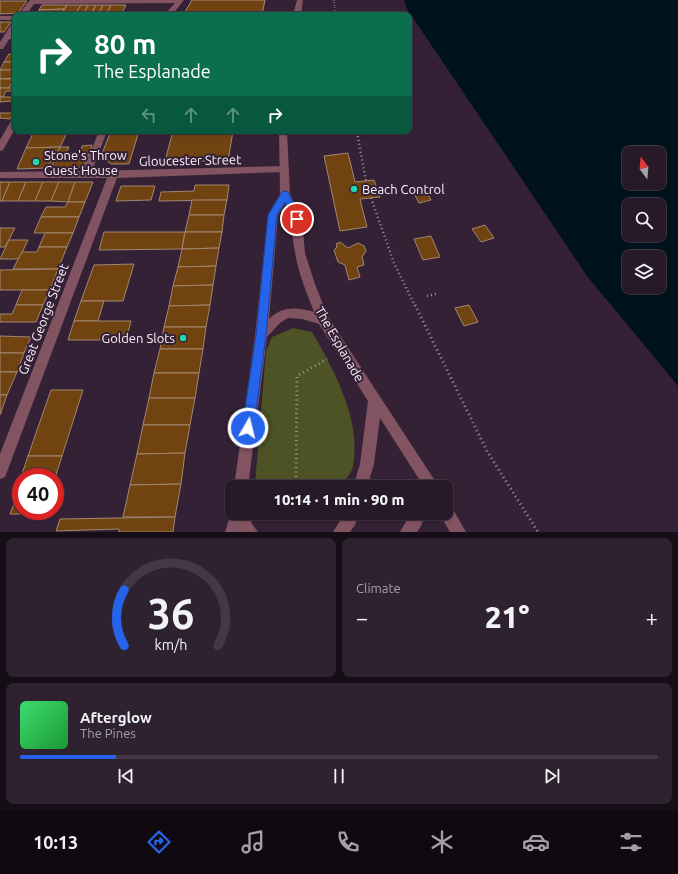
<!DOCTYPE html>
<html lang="en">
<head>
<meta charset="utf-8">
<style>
	:root { --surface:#271928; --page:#2f2230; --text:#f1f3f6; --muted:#a4a0a8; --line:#433845; --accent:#2563eb }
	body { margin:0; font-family:Ubuntu,sans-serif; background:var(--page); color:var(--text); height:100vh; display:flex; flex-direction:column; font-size:15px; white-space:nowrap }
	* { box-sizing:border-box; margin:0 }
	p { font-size:13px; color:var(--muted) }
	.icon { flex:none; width:22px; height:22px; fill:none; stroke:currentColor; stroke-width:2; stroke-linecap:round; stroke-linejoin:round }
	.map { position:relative; height:532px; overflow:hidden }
	.details { display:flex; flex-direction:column; gap:6px; padding:6px; background:#150e16; flex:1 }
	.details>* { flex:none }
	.guide { position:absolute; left:12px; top:12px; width:400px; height:122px; border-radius:8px; box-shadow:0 1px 3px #0004,0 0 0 1px var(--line); background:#0b6e4f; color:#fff; overflow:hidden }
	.needle { width:26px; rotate:344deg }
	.controls { position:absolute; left:622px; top:146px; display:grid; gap:8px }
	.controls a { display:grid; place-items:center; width:44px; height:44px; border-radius:8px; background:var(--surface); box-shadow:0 1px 3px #0004,0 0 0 1px var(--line); font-size:20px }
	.speed { position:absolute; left:12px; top:468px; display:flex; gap:8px; font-size:20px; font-weight:700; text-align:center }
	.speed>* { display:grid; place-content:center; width:52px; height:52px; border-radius:50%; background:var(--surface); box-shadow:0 1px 3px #0004,0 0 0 1px var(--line); line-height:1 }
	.speed .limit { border:6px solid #d22; background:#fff; color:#111 }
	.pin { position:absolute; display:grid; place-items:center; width:34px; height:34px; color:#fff; margin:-17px; border:2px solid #fff; border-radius:50%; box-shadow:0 1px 4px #0007 }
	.me { position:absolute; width:44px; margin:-22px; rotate:8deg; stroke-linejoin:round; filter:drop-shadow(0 0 3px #0008) }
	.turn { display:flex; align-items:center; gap:14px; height:84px; padding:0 16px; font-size:18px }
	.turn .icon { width:52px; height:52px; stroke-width:2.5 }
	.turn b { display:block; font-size:28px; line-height:34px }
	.lanes { display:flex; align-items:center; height:38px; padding:0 16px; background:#0003; justify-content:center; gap:20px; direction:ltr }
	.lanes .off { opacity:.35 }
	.big { font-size:30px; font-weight:800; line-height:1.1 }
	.details .card { flex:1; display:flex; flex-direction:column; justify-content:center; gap:6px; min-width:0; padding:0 14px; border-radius:8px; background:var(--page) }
	.details .dial { align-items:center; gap:0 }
	.dial svg { height:104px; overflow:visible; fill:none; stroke:var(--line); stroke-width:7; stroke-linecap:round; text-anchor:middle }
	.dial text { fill:var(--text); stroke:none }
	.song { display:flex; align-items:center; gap:12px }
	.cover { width:48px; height:48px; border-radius:6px; background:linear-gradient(135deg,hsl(140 70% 55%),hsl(130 70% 35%)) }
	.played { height:4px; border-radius:2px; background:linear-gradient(90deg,var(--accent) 15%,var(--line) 15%) }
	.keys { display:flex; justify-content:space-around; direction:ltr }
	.heat { display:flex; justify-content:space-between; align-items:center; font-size:22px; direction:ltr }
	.details .tiles { flex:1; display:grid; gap:6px; grid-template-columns:1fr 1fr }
	.card:last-child { grid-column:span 2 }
	.trip { position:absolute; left:225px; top:480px; width:228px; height:40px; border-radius:8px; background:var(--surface); box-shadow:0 1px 3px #0004,0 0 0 1px var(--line); font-weight:800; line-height:40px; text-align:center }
	.tab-bar { display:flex; height:64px; justify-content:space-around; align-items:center; background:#100a10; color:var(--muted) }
	.tab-bar .icon { width:28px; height:28px }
	.tab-bar .active { color:var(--accent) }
	.tab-bar b { font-size:18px; color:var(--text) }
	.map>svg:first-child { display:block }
	.green { fill:#4d5324 }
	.water { fill:#00131c; fill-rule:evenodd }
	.building { fill:#704311; stroke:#a18770 }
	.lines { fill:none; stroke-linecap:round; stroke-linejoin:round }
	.path-far2 { stroke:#a192a3; stroke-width:2; stroke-dasharray:0.5 2; stroke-linecap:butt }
	.path-far1 { stroke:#a192a3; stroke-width:2.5; stroke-dasharray:1 3; stroke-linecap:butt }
	.path { stroke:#a192a3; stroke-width:3; stroke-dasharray:1 3.5; stroke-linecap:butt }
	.service { fill:#825361; fill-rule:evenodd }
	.minor { fill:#825361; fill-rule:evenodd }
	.tertiary { fill:#825361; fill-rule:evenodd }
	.route { fill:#2563eb; stroke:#184099 }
	.poi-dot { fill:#25d5ae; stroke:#342136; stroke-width:1.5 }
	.labels { text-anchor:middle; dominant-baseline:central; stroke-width:4; stroke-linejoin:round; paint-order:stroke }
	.poi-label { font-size:13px; fill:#fceffd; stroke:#342136; text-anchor:start }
	.street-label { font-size:13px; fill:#fceffd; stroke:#342136 }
</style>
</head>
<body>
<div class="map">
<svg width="678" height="532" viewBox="0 0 678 532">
	<rect width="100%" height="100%" fill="#342136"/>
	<!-- green -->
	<path class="green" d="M 293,328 L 312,332 C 334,370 362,421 353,466 C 352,473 344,481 340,487 L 257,487 L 255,484 L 266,351 L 272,337 Z"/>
	<!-- water -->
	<path class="water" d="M 404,0 L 678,0 L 678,386 L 587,276 L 407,9 ZM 629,153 L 659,153 L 659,183 L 629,183 ZM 629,205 L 659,205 L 659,235 L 629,235 ZM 629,257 L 659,257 L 659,287 L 629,287 Z"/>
	<!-- building -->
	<g class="building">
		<polygon points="192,0 265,0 262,15 183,15"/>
		<polygon points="0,1 27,1 18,13 0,14"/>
		<polygon points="42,5 67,5 64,9 39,10"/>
		<polygon points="67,5 81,5 75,15 61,15"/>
		<polygon points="81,5 88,5 83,15 79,15 80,13 76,13"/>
		<polygon points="88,5 96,5 90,15 84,13"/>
		<polygon points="96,5 103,5 98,15 92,13"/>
		<polygon points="103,5 111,5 106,15 98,15"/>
		<polygon points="111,5 126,5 121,15 106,15"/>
		<polygon points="64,9 61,15 36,15 39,10"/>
		<polygon points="0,22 11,22 4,32 0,32"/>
		<polygon points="9,54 15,54 15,62 4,62"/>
		<polygon points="4,62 15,62 15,70 0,70"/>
		<polygon points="0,70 15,70 15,78 0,79"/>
		<polygon points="0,79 15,79 15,82 12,82 9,88 0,88"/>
		<polygon points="0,88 15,88 15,91 6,91 3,97 0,97"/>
		<polygon points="0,97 14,97 12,101 0,102"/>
		<polygon points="0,113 13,113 10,119 0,118"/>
		<polygon points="34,131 68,131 60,147 26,148"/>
		<polygon points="111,131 139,131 129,164 111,164 101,156"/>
		<polygon points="173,131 233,131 228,161 165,161"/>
		<polygon points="92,145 84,167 51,168 60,147 69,147 66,153 80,153 82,146"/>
		<polygon points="60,147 57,154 54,155 48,168 17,169 26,148"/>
		<polygon points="348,153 355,182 374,180 380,197 360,199 367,227 340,231 324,156"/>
		<polygon points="0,182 10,182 2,201 0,201"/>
		<polygon points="10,182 26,182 18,201 2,201"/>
		<polygon points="26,182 43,182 35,201 18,201"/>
		<polygon points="43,182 59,182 51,201 35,201"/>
		<polygon points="59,182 75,182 68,202 51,201"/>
		<polygon points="75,182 93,182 85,202 68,202"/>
		<polygon points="195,185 229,185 227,200 159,201 161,192 194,191"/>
		<polygon points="121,186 155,186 151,200 116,201"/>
		<polygon points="424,187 431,200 419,203 412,189"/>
		<polygon points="192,200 227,200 224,215 189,215"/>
		<polygon points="68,202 85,202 79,217 41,217 46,207 65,207"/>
		<polygon points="189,215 224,215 222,232 185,232"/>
		<polygon points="41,217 79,217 73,233 34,233"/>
		<polygon points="485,225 494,238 481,242 472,229"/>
		<polygon points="0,228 15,228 5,247 0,247"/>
		<polygon points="104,232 185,232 182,249 99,250"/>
		<polygon points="185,232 222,232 219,248 182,249"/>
		<polygon points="45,233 73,233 67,247 39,247"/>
		<polygon points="431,236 440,257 423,260 414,239"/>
		<polygon points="9,240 28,240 19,259 0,259"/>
		<polygon points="340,242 348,248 358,243 364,246 366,251 362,257 364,265 357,267 360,277 349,280 345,265 338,262 334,250 337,247 336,244"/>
		<polygon points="39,247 67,247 58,269 13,269 22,252 37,252"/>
		<polygon points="219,248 216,266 178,267 182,249"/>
		<polygon points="134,264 123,301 81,301 94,265"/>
		<polygon points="216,266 213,285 173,286 178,267"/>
		<polygon points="58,269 50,290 0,290 0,270"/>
		<polygon points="213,285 210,305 169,306 173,286"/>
		<polygon points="22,290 50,290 43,305 16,305"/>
		<polygon points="81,301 104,301 98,321 74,321"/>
		<polygon points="16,305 43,305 36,322 0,322 0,314 12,314"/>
		<polygon points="210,305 206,327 164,327 169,306"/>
		<polygon points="469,305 478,322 464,326 455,308"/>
		<polygon points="74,321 131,321 126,340 68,340"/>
		<polygon points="164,327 206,327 203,349 160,349"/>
		<polygon points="0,336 31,337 24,353 0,353"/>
		<polygon points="160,349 203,349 199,373 154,373"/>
		<polygon points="0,353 24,353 17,372 0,372"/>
		<polygon points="0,372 17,372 7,395 0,395"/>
		<polygon points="154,373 199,373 195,398 149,398"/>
		<polygon points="51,390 83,390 62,456 28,456"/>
		<polygon points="0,395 7,395 0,415"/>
		<polygon points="149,398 195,398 190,425 143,425"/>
		<polygon points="143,425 190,425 185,453 137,454"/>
		<polygon points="185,453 181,484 130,485 137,454"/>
		<polygon points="28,456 62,456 55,478 21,477 21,486 18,486"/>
		<polygon points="181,484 175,517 123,517 130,485"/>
		<polygon points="18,493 21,493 21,511 41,511 40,514 10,514"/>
		<polygon points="175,517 173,532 119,532 119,529 56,531 60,519"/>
	</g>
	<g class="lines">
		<!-- path-far2 -->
		<g class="path-far2">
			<polyline points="334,0 335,15"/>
			<polyline points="357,131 357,133"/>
		</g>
		<!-- path-far1 -->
		<g class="path-far1">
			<polyline points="357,132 366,181"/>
			<polyline points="371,198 394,263 415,306"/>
			<polyline points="427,296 436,294"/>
		</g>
		<!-- path -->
		<g class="path">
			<polyline points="415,305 487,451 538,532"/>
			<polyline points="296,477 297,376 327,359"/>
		</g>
		<!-- service -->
		<g class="service">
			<rect x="4" y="35" width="11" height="4"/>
			<polygon points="15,118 15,129 3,150 0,151 0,140 12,119"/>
		</g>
		<!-- minor -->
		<g class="minor">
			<polygon points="30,0 184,0 172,15 164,15 175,3 34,4 26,15 18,15"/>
			<rect x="0" y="16" width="15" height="4"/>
			<polygon points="12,23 15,23 15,30 3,49 0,49 0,42"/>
			<polygon points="99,131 107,131 92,171 284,166 289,169 284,172 117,178 7,472 5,477 0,479 0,454 107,178 0,178 0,172 83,171"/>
			<polygon points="232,510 232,513 245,513 241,532 225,532"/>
			<polygon points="411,513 425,513 421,526 417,532 400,532"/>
		</g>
		<!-- tertiary -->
		<g class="tertiary">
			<polygon points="297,0 303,0 301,15 293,15"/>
			<path d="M 279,131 L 287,131 L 290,194 L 302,219 L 305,253 L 315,284 L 328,317 L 439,487 L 424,487 L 380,418 L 374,464 L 367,487 L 353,487 L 360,464 L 368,401 L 319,324 L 302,319 L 288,318 L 280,323 L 267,337 L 248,487 L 234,487 L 255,335 L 268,215 L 280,194 ZM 285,204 C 294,224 291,232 295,252 C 298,273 307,293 314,312 C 297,307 282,306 269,319 L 278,215 Z"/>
			<polygon points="446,504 451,506 466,532 450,532 439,513 446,513"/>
			<polygon points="234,513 248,513 252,524 258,532 240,532"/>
			<polygon points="345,513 359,513 355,525 350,532 333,532"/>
		</g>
	</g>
	<!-- route -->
	<polygon class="route" points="285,191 288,192 301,219 300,221 294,221 285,202 277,215 266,335 254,428 252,432 248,433 244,432 242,428 256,335 268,215 282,192"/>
	<!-- markers -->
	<g class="poi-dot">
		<circle cx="36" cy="162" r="4"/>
		<circle cx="354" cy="189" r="4"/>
		<circle cx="183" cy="338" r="4"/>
	</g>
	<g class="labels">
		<!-- poi labels -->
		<g class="poi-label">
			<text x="44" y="155">Stone's Throw<tspan x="44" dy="15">Guest House</tspan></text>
			<text x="362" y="189">Beach Control</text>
			<text x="175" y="338" text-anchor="end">Golden Slots</text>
		</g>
		<!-- street labels -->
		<g class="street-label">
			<text transform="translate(190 160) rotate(-1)">Gloucester Street</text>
			<text transform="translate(43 319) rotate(-69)">Great George Street</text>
			<text transform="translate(340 344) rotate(60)">The Esplanade</text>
		</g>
	</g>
</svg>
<div class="controls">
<a><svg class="needle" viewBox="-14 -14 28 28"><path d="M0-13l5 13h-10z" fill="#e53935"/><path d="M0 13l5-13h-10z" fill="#a4a0a8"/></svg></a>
<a><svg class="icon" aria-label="search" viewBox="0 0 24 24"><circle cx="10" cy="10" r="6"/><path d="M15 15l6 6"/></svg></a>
<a><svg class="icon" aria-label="layers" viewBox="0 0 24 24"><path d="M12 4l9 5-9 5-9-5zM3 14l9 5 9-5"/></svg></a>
</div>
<div class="speed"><div class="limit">40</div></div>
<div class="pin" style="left:297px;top:219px;background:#d93025"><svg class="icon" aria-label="arrive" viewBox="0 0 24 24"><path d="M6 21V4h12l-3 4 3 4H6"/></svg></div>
<svg class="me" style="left:248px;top:428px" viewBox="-20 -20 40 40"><circle r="17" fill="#2563eb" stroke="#fff" stroke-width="3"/><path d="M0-11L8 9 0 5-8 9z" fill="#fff"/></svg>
<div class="trip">10:14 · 1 min · 90 m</div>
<div class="guide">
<div class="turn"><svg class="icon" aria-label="right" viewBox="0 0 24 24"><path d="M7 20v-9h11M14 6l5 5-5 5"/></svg><div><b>80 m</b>The Esplanade</div></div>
<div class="lanes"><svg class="icon off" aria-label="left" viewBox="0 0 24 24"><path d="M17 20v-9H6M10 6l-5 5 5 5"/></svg><svg class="icon off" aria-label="ahead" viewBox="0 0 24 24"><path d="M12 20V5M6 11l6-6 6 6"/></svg><svg class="icon off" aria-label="ahead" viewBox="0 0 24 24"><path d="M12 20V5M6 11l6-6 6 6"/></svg><svg class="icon" aria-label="right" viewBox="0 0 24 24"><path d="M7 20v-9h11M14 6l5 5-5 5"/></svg></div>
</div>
</div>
<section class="details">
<div class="tiles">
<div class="card dial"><svg viewBox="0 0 100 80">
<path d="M14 69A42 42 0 1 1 86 69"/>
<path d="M14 69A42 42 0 0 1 14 26" stroke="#2563eb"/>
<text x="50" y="56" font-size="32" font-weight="700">36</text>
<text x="50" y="72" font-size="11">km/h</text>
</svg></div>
<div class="card"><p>Climate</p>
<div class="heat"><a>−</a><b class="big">21°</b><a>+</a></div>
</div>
<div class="card">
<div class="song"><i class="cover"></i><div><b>Afterglow</b><p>The Pines</p></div></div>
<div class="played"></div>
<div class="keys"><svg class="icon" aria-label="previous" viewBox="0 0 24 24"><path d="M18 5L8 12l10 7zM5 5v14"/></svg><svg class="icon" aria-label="pause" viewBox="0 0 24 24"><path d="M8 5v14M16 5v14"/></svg><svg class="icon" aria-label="next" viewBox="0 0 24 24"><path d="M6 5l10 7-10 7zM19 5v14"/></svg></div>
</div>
</div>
</section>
<nav class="tab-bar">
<b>10:13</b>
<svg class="icon active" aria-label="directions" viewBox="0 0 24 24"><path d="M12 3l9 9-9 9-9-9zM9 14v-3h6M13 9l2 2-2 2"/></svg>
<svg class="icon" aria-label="music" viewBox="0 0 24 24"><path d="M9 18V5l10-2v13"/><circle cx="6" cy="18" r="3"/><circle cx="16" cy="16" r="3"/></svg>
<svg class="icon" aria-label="phone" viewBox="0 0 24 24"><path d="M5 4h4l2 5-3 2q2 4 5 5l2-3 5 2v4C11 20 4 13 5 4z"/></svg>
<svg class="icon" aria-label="climate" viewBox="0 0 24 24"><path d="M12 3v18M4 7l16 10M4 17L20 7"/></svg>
<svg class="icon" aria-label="car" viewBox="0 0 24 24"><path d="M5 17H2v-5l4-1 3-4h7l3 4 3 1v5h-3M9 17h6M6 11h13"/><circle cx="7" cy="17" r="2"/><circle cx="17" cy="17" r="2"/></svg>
<svg class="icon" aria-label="filters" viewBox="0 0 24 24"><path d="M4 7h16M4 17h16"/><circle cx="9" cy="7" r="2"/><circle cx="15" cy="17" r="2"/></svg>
</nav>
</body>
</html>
